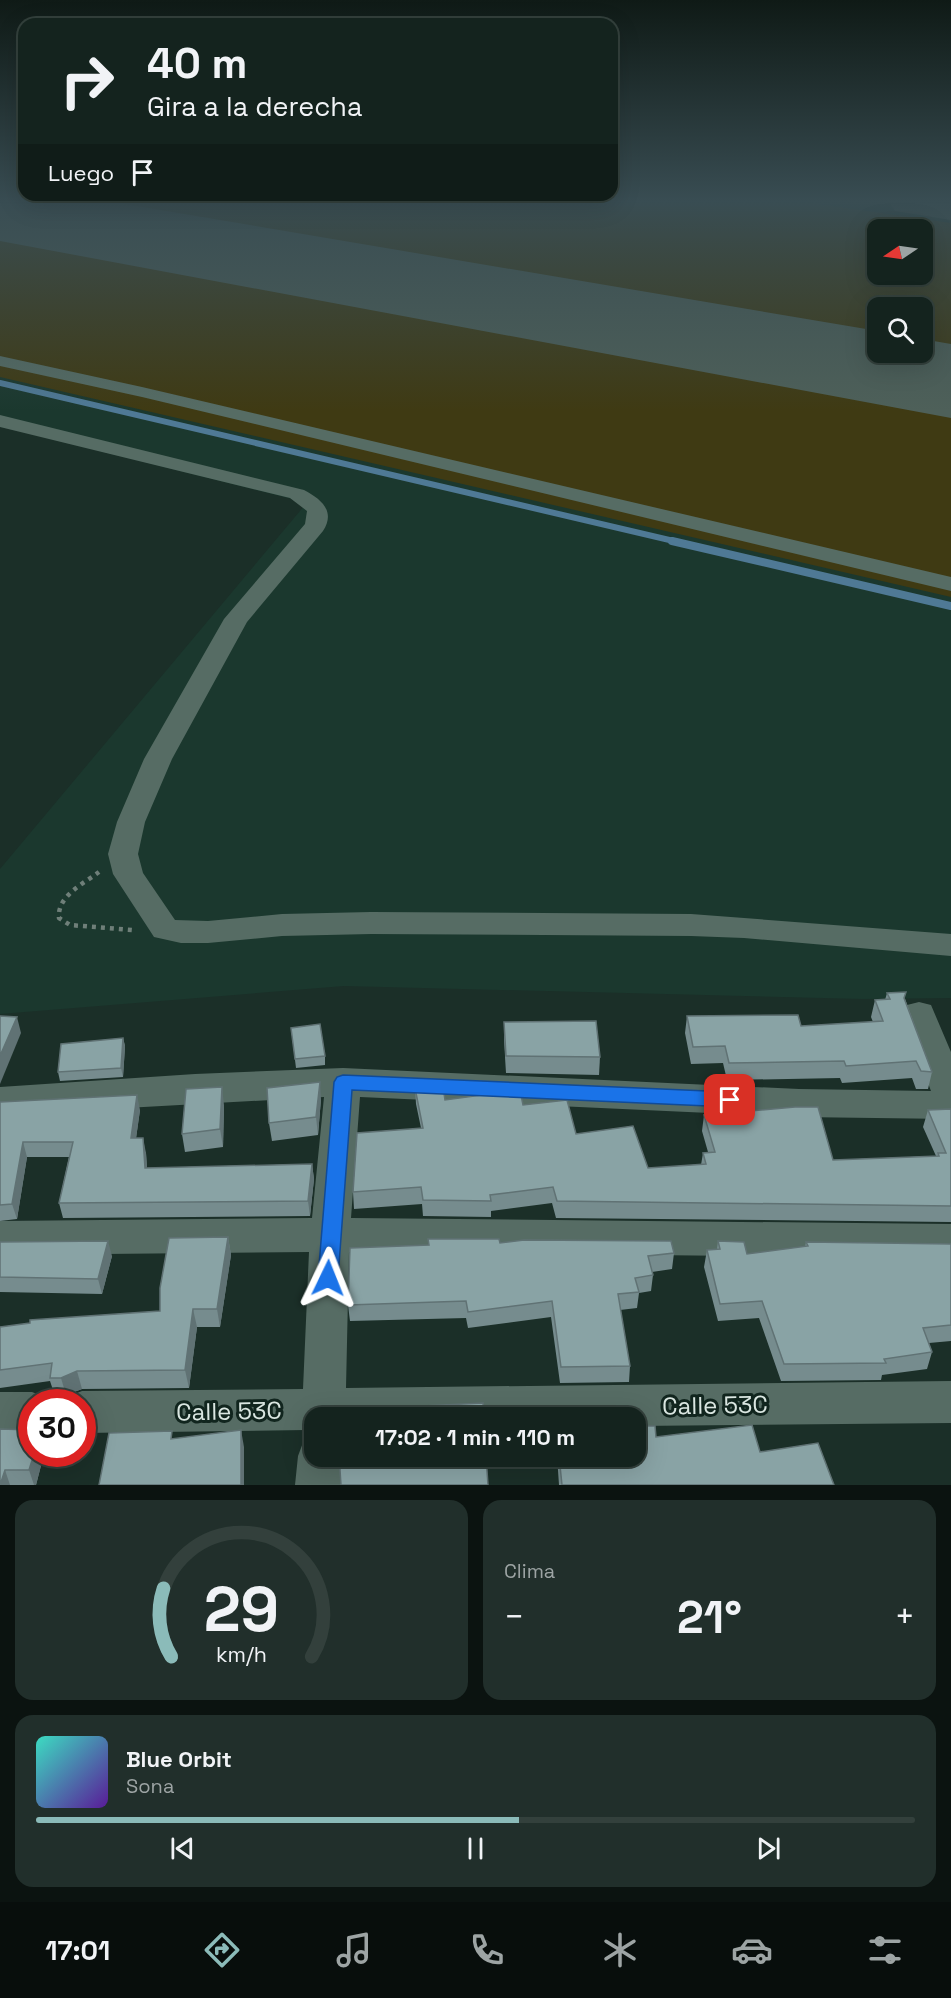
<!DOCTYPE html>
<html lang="es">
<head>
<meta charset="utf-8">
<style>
	:root { --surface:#14231e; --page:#212f2b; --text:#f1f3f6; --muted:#9da4a4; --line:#33403c; --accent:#8bbbb9 }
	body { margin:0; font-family:"Space Grotesk",sans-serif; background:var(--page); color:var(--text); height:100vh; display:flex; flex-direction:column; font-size:22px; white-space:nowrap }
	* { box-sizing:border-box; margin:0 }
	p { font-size:20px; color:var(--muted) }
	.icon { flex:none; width:33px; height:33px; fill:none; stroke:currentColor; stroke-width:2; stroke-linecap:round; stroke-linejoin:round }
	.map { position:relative; height:1485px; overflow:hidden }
	.sheet { display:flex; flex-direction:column; gap:15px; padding:15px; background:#0b1310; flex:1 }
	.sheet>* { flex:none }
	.hud { position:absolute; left:18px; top:18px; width:600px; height:183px; border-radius:18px; box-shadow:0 6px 24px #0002,0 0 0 2px var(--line); background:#14231e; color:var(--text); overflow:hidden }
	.needle { width:39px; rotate:257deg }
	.tools { position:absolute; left:867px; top:219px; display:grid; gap:12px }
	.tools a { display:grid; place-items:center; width:66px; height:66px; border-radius:12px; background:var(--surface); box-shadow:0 6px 24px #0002,0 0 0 2px var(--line); font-size:30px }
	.speed { position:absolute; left:18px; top:1389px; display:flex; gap:12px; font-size:30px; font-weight:700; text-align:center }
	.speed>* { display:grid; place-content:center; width:78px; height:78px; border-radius:50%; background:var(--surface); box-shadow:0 6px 24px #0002,0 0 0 2px var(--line); line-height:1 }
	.speed .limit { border:9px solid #d22; background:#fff; color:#111 }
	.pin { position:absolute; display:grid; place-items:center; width:51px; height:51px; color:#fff; margin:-26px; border-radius:12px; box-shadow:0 3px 9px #0006 }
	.me { position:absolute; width:66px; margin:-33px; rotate:2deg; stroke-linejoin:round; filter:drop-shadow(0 0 4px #0008) }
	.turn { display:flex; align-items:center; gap:21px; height:126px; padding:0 30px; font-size:27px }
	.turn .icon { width:78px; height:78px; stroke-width:2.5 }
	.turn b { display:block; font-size:42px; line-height:51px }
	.then { display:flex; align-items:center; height:57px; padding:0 30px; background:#0003; gap:12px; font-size:22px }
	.big { font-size:45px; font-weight:700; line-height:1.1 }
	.sheet .widget { flex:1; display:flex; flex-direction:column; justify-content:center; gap:9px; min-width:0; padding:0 21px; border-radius:18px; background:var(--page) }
	.sheet .dial { align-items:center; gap:0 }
	.dial svg { height:156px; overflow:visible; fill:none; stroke:var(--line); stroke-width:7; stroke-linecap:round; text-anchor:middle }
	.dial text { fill:var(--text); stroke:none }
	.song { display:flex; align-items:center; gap:18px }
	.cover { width:72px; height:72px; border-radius:9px; background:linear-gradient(135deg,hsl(170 70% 55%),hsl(270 70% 35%)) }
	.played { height:6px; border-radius:3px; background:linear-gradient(90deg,var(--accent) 55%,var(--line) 55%) }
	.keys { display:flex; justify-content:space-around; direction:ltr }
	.heat { display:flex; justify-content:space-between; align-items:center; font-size:33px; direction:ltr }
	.sheet .tiles { flex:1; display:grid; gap:15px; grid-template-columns:1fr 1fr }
	.widget:last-child { grid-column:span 2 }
	.trip { position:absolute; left:304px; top:1407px; width:342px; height:60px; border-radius:18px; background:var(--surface); box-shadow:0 6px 24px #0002,0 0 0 2px var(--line); font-weight:700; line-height:60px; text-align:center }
	.tab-bar { display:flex; height:96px; justify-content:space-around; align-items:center; background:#080e0c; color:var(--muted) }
	.tab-bar .icon { width:42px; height:42px }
	.tab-bar .selected { color:var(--accent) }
	.tab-bar b { font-size:27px; color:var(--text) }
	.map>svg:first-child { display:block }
	.built { fill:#1b382e; fill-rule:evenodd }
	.green { fill:#3f3a13; fill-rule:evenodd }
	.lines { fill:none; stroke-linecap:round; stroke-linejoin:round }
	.stream-far1 { stroke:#4f7995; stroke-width:6 }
	.stream { stroke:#4f7995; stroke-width:8 }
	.taxiway { fill:#4e6059; fill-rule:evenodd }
	.runway { fill:#4e6059; fill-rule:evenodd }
	.path { stroke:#6f7f79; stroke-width:4.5; stroke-dasharray:4 5; stroke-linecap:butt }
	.minor { fill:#566c64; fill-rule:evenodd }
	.wall { fill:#768c8e }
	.shaded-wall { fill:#607274 }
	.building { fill:#89a3a5; stroke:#607274; stroke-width:1.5 }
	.route { fill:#1a73e8; stroke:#114b97; stroke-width:1.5 }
	.labels { text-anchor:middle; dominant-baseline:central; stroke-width:6; stroke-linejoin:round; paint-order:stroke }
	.near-street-label { font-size:24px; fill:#dae6e1; stroke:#11251e }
</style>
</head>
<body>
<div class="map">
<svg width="951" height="1485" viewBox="0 0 951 1485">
	<rect width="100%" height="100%" fill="#1b2f28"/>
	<!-- built -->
	<path class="built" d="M 0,203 L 951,203 L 951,998 L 863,999 L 344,986 L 0,1014 L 0,869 L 305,505 L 300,501 L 0,426 ZM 878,230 L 922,230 L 922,274 L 878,274 ZM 878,308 L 922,308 L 922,352 L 878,352 Z"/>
	<!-- green -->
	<g class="green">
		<path d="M 97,203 L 811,203 L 951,223 L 951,347 L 923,342 L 922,308 L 878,308 L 877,335 ZM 878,230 L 922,230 L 922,274 L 878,274 Z"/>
		<polygon points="0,236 951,413 951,597 0,377"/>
	</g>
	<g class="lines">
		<!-- stream-far1 -->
		<polyline class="stream-far1" points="0,383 678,542"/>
		<!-- stream -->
		<polyline class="stream" points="672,541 951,606"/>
		<!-- taxiway -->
		<polygon class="taxiway" points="890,203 951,203 951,220 895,211"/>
		<!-- runway -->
		<polygon class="runway" points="0,203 119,203 878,331 878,352 922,352 922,339 951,344 951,418 0,241"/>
		<!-- path -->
		<path class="path" d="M 99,872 C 83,884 57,896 59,918 L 70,925 L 132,930"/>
		<!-- minor -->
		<g class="minor">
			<polygon points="0,356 142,387 951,577 951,591 142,397 0,366"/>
			<path d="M 0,415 L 304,490 C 321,499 336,511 323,531 L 247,622 L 172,759 L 145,822 L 138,854 L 143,873 L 175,920 L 208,921 L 282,914 L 371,912 L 691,914 L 951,934 L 951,956 L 744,938 L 691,936 L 371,934 L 282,936 L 208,943 L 181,943 L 154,937 L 113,874 L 108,854 L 117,822 L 144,759 L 224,619 L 305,524 L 307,511 L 290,498 L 0,427 Z"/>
			<polygon points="919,1002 931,1005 951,1052 951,1119 799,1117 360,1097 351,1218 951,1224 951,1258 349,1252 346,1388 951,1381 951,1423 636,1426 636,1418 315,1418 315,1436 306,1430 82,1433 82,1402 64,1402 67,1397 82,1391 303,1389 309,1252 0,1255 0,1221 312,1218 324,1097 0,1115 0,1087 195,1074 343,1068 799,1089 931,1091 902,1014 907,1005"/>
			<polygon points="0,1392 32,1392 47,1398 49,1402 32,1402 32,1434 0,1434"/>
			<polygon points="315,1436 315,1456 342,1456 341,1485 295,1485 298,1456 304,1440"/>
		</g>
	</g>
	<!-- wall -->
	<g class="wall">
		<polygon points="887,993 905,999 932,1072 928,1089 916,1089 912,1078 842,1083 840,1078 727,1080 723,1063 691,1064 685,1033 687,1016 801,1026 873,1022 871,1017 875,1000 885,1000"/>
		<polygon points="504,1022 600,1057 599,1075 506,1073 504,1040"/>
		<polygon points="291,1028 325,1056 325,1065 296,1068"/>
		<polygon points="123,1038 125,1046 123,1077 60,1081 58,1072"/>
		<polygon points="415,1088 445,1100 523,1105 576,1134 648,1168 701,1165 703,1153 708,1152 702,1131 704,1115 833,1160 936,1156 923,1127 928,1110 951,1109 951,1222 556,1218 552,1203 491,1211 491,1217 423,1216 422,1204 354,1209 353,1192 421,1128 416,1104"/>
		<polygon points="321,1099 318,1135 272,1141 269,1123"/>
		<polygon points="0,1102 140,1110 136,1138 146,1153 147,1168 312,1164 314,1179 310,1216 63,1218 59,1203 69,1157 27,1157 17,1219 0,1221"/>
		<polygon points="224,1105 223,1147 185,1152 182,1134"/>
		<polygon points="228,1237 231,1255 220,1327 197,1327 189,1388 82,1389 66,1395 55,1396 50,1381 0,1388 0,1327 160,1311"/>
		<polygon points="428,1239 500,1243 674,1253 672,1269 652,1272 653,1275 651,1291 639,1293 637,1308 620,1310 630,1366 629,1382 560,1383 551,1317 468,1328 466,1318 350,1321 348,1305 428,1245"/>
		<polygon points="718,1241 747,1254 805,1247 806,1242 951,1244 951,1341 929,1343 932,1352 927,1369 882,1375 881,1380 781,1381 759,1318 718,1321 704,1267 707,1250 717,1249"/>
		<polygon points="0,1242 112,1256 102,1294 0,1292"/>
		<polygon points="0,1429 32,1454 44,1454 36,1485 0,1485"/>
		<polygon points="656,1437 760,1452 834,1485 559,1485 557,1456 636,1456"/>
	</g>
	<!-- shaded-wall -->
	<g class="shaded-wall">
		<polygon points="17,1017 21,1033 0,1084 0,1056"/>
		<polygon points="123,1038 125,1046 123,1077 121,1068"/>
		<polygon points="320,1082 321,1099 318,1135 316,1117"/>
		<polygon points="222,1087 224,1105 223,1147 220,1129"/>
		<polygon points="137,1095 140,1110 134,1153 131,1138"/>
		<polygon points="143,1138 146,1153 148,1183 145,1168"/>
		<polygon points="23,1142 27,1157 17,1219 12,1204"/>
		<polygon points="312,1164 314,1179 310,1216 308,1201"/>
		<polygon points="228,1237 231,1255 220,1327 217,1309"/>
		<polygon points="108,1241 112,1256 102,1294 98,1279"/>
		<polygon points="193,1309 197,1327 189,1388 185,1370"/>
		<polygon points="77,1371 82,1389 66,1395 61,1378"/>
		<polygon points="241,1430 244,1447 244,1485 241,1485"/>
		<polygon points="34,1454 44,1454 36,1485 34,1485 29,1470"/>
		<polygon points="5,1470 10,1485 0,1485"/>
	</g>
	<!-- building -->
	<g class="building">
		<polygon points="906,992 904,998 932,1072 921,1071 916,1061 846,1066 844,1061 729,1063 725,1046 693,1047 687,1016 798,1015 801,1026 883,1021 875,1000 890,999 887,993"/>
		<polygon points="0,1016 17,1017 0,1056"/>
		<polygon points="596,1021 600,1057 506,1056 504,1022"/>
		<polygon points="320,1024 325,1056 295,1059 291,1028"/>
		<polygon points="123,1038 121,1068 58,1072 61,1044"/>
		<polygon points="320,1082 316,1117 269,1123 267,1088"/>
		<polygon points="427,1086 443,1087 445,1100 520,1090 523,1105 567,1100 576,1134 633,1126 648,1168 706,1164 703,1153 715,1152 704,1115 795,1107 818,1107 833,1160 939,1156 938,1153 946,1153 928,1110 951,1109 951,1206 557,1201 553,1187 490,1195 491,1201 423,1200 421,1187 353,1192 357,1133 423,1128 415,1088"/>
		<polygon points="222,1087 220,1129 182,1134 186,1089"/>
		<polygon points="137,1095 131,1138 143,1138 145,1168 312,1164 308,1201 59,1203 73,1142 23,1142 12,1204 0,1205 0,1102"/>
		<polygon points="228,1237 217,1309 193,1309 185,1370 77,1371 61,1378 50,1378 52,1363 0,1370 0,1327 30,1323 30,1320 160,1311 160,1288 169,1238"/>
		<polygon points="428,1239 499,1239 500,1243 524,1240 671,1241 674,1253 648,1256 653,1275 635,1278 639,1292 618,1294 630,1366 561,1367 552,1301 468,1312 466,1301 348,1305 350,1248 429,1245"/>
		<polygon points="108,1241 98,1279 0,1277 0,1242"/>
		<polygon points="718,1241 744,1242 747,1254 808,1246 806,1242 951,1244 951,1325 923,1328 932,1352 884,1359 886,1363 784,1364 762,1301 720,1304 707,1250 720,1249"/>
		<polygon points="483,1403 484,1418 424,1418 424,1406"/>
		<polygon points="752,1425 760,1452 818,1443 834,1485 562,1485 559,1456 636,1456 636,1426 655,1426 656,1437"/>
		<polygon points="0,1429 32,1430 32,1454 34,1454 29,1470 5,1470 0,1485"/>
		<polygon points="241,1430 241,1485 99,1485 109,1433 172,1431 171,1439"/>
		<polygon points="341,1456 486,1456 488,1485 341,1485 340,1470"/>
	</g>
	<!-- sky -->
	<linearGradient id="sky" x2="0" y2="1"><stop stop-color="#0f1a16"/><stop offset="0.49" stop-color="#394d53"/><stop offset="1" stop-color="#394d53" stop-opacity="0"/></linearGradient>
	<rect width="951" height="411" fill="url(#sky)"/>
	<!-- route -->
	<polygon class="route" points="343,1075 730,1092 736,1094 739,1100 736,1105 730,1107 352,1090 338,1278 335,1285 328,1287 321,1285 318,1278 334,1082 337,1077"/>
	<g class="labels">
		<!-- near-street labels -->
		<g class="near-street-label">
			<text transform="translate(715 1405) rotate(-1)">Calle 53C</text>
			<text transform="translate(229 1411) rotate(-1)">Calle 53C</text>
		</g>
	</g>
</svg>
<div class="tools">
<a><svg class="needle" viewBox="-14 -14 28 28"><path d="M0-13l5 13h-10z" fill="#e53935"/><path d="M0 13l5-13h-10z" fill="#9da4a4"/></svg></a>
<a><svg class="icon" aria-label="search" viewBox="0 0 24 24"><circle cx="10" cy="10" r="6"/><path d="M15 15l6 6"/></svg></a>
</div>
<div class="speed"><div class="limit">30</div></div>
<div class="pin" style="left:730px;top:1100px;background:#d93025"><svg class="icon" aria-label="arrive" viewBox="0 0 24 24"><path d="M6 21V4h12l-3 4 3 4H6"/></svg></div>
<svg class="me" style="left:328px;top:1278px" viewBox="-20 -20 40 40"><path d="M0-17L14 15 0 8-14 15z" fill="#1a73e8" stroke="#fff" stroke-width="4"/></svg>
<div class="trip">17:02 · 1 min · 110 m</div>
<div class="hud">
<div class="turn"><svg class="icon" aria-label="right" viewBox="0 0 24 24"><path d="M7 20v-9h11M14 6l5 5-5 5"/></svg><div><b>40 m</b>Gira a la derecha</div></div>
<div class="then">Luego<svg class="icon" aria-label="arrive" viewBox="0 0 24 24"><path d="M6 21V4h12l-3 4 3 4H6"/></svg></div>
</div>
</div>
<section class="sheet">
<div class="tiles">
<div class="widget dial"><svg viewBox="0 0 100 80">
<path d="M14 69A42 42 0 1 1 86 69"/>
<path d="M14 69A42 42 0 0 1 10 34" stroke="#8bbbb9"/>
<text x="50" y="56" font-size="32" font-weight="700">29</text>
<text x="50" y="72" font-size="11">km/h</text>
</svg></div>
<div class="widget"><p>Clima</p>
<div class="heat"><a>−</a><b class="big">21°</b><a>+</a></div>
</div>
<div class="widget">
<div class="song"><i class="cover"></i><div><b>Blue Orbit</b><p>Sona</p></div></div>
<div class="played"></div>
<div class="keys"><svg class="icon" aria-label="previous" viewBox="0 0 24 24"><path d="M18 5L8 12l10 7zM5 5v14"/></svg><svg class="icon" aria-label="pause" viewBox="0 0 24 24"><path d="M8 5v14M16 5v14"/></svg><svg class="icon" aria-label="next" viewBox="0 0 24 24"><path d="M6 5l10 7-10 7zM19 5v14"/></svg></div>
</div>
</div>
</section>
<nav class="tab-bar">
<b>17:01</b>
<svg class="icon selected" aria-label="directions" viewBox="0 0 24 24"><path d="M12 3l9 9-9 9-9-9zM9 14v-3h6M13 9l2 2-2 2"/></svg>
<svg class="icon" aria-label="music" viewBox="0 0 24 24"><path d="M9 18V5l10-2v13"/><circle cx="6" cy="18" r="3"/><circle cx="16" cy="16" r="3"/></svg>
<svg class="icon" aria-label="phone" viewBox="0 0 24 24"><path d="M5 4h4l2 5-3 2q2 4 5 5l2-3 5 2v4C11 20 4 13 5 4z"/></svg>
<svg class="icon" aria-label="climate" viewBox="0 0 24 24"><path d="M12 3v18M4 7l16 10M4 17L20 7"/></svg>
<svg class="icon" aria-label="car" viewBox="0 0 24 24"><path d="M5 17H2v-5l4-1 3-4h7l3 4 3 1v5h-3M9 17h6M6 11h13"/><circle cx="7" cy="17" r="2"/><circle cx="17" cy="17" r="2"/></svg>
<svg class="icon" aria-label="filters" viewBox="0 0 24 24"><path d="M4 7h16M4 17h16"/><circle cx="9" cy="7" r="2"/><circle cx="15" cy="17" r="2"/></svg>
</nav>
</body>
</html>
